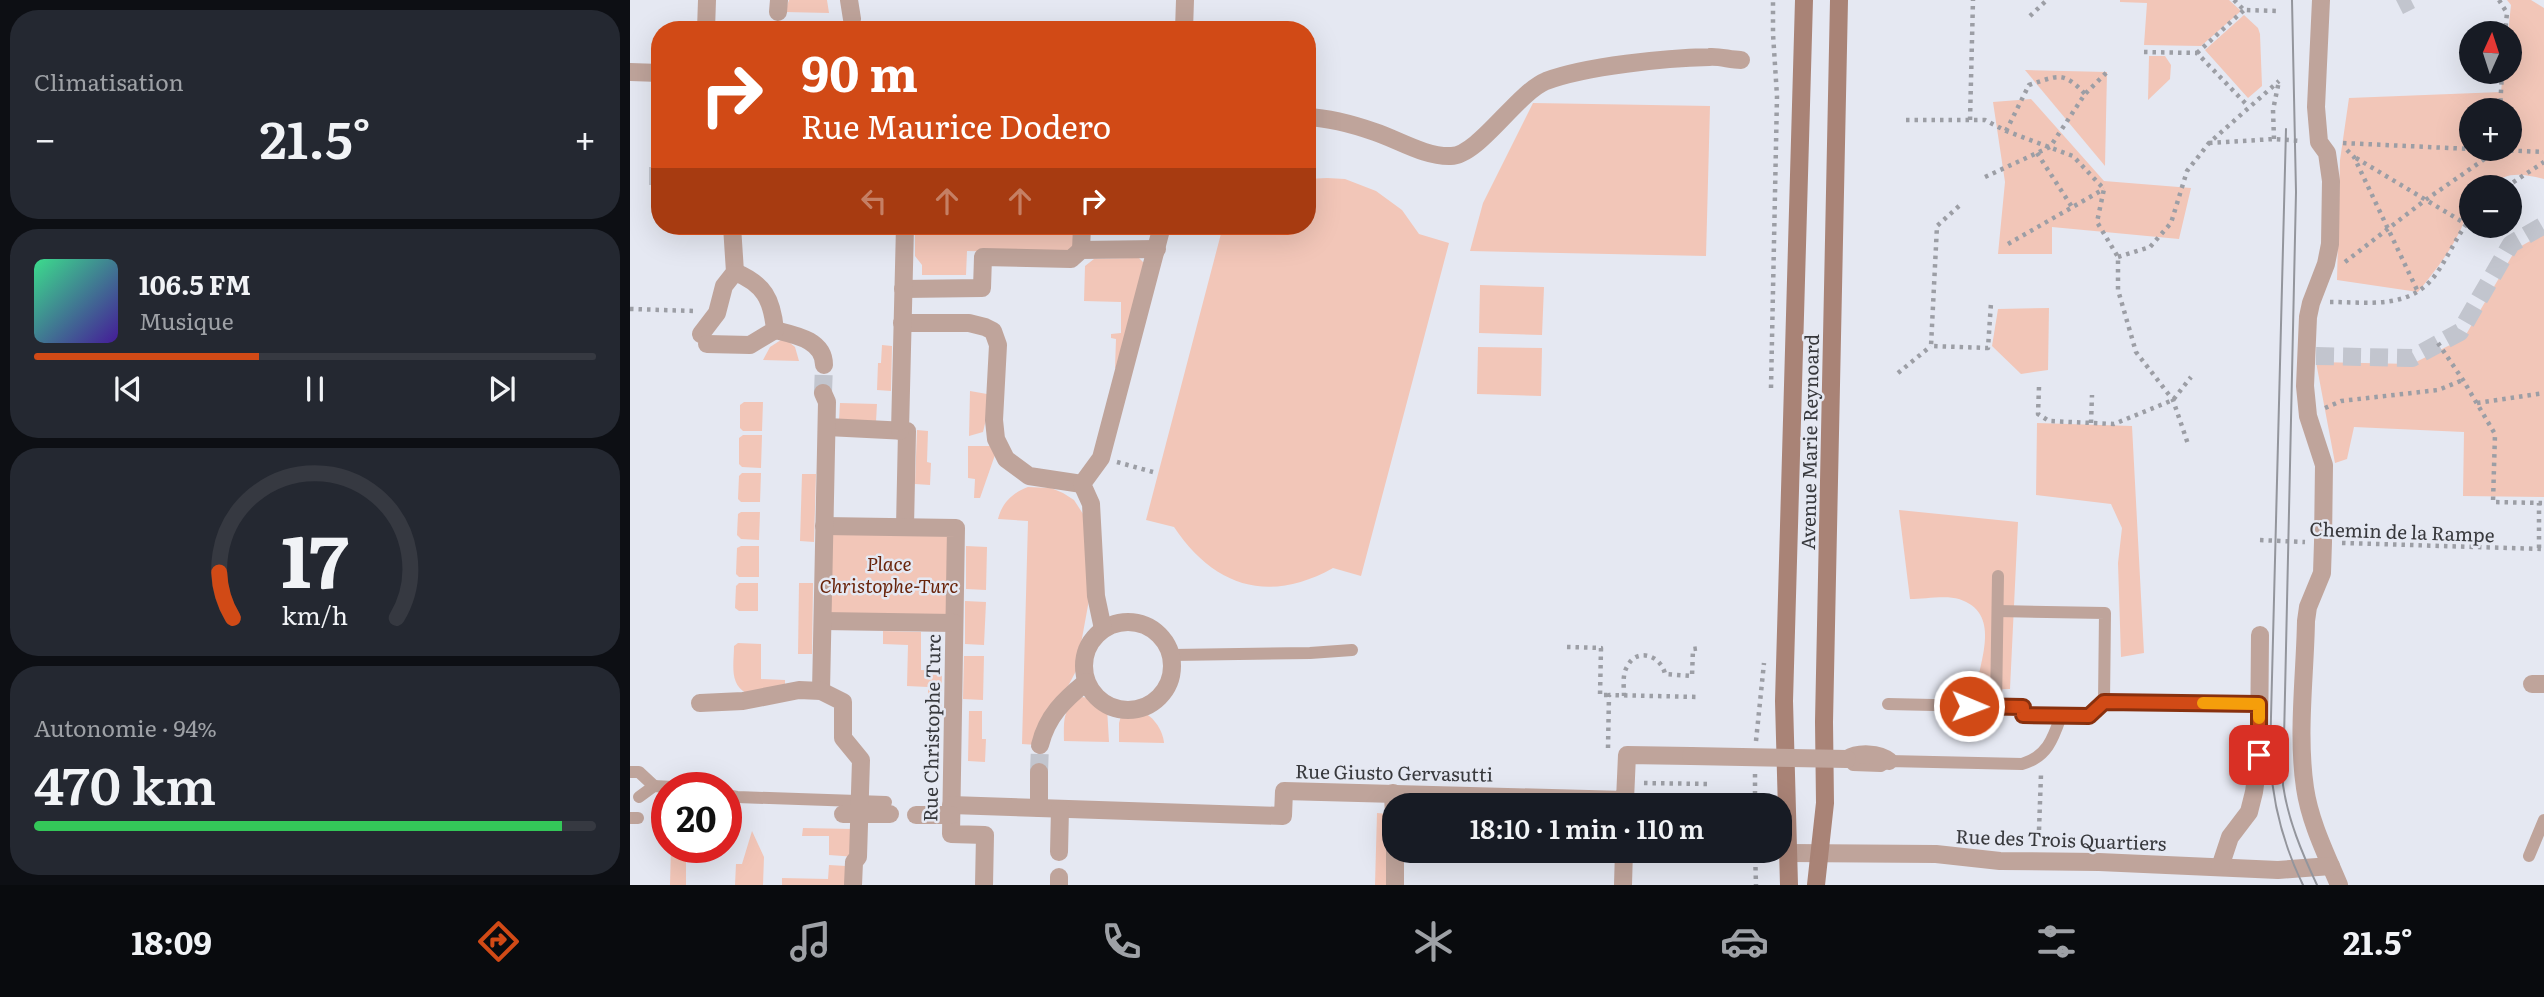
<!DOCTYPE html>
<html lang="fr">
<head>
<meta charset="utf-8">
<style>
	:root { --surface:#171b24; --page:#242831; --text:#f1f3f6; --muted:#9ea1a6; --line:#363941; --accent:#d14a16 }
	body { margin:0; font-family:Literata,serif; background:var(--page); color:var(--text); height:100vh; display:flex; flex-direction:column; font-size:26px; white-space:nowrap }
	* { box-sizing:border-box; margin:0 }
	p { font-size:23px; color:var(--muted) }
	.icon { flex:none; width:38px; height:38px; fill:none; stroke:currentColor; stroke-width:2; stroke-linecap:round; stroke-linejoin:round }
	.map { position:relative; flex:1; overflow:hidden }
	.panel { display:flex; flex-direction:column; gap:10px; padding:10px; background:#0d0f14; width:630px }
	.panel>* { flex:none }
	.guide { position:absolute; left:21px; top:21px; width:665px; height:214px; border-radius:28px; box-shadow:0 7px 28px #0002; background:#d14a16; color:#fff; overflow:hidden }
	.needle { width:46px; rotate:3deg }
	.fabs { position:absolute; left:1829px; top:21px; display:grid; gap:14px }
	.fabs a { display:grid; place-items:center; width:63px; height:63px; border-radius:50%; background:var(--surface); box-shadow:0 7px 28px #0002; font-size:35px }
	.speed { position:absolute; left:21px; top:772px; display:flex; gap:14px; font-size:35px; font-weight:700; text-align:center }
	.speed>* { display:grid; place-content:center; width:91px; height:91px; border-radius:50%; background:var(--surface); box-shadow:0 7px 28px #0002; line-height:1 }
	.speed .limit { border:10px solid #d22; background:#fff; color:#111 }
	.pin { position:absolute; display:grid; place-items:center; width:60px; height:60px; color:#fff; margin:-30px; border-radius:14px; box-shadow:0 4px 10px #0006 }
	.me { position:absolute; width:77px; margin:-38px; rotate:91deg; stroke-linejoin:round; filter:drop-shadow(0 0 5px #0008) }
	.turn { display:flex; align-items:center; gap:24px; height:147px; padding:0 35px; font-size:32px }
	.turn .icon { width:91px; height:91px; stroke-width:2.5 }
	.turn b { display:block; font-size:49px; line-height:60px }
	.lanes { display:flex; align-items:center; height:66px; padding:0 35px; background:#0003; justify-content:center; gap:35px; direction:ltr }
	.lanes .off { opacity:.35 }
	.big { font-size:52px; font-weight:600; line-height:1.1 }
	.panel .widget { flex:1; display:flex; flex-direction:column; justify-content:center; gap:10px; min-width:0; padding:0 24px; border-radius:28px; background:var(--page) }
	.panel .dial { align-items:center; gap:0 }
	.dial svg { height:182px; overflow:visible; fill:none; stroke:var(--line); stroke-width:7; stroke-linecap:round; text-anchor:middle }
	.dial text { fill:var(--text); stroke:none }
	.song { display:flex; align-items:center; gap:21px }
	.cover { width:84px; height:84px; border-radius:10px; background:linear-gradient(135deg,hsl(150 70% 55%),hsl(260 70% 35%)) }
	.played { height:7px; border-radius:4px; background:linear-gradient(90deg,var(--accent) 40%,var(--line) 40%) }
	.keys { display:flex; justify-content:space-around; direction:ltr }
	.heat { display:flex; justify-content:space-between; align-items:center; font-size:38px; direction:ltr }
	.charge { height:10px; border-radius:5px; background:linear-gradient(90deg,#34c759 94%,var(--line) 0) }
	.trip { position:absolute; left:752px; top:793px; width:410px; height:70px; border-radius:28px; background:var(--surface); box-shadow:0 7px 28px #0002; font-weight:600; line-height:70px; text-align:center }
	.tabs { display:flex; height:112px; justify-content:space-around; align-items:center; background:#090b0e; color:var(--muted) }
	.tabs .icon { width:49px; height:49px }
	.tabs .on { color:var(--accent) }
	.tabs b { font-size:32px; color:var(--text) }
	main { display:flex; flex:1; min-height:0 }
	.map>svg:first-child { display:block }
	.green { fill:#f2c6b8; fill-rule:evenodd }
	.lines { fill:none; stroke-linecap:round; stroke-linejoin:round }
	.street-tunnel { stroke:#c2c5ce; stroke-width:18; stroke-dasharray:18 9; stroke-linecap:butt }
	.path { stroke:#9c9ea5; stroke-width:4.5; stroke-dasharray:3.5 5; stroke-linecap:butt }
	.lane { stroke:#bfa49b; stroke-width:12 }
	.street { stroke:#bfa49b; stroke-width:18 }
	.secondary { stroke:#a98376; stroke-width:18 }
	.tram { stroke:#93959c; stroke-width:2 }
	.street-bridge { stroke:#bfa49b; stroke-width:18 }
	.route-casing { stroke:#88300e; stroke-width:18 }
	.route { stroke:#d14a16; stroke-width:12 }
	.slow { stroke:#f59e0b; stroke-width:12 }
	.labels { text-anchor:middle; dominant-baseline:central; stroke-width:5; stroke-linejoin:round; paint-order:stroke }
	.street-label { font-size:19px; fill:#38393d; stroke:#e5e8f2 }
	.park-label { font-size:19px; font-style:italic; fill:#69240b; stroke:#e5e8f2 }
</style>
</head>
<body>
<main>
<section class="panel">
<div class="widget"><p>Climatisation</p>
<div class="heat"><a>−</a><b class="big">21.5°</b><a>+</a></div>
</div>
<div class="widget">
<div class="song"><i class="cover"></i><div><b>106.5 FM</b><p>Musique</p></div></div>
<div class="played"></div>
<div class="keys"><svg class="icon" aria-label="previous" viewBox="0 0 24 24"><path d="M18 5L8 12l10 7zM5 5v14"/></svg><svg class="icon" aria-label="pause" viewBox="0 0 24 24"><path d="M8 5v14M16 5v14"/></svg><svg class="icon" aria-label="next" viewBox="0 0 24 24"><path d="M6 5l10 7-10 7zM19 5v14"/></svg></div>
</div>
<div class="widget dial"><svg viewBox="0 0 100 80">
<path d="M14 69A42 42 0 1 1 86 69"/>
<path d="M14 69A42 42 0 0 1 8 49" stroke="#d14a16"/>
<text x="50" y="56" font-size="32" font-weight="700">17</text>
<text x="50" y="72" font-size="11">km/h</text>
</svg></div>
<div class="widget"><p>Autonomie · 94%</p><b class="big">470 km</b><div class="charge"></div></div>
</section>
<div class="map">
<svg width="1914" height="885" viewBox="0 0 1914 885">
	<rect width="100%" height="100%" fill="#e5e8f2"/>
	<!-- green -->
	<g class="green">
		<polygon points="159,0 197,0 199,13 155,12"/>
		<polygon points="1490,0 1599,0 1611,11 1571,46 1514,45 1517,3 1490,2"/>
		<path d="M 1877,0 L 1901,0 L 1914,8 L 1914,179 C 1894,174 1876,170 1859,187 L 1841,187 C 1841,227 1812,262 1788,292 L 1707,280 L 1710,160 L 1719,98 L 1871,92 L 1873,72 L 1880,72 L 1880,33 L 1878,33 L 1881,5 ZM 1841,110 L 1880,110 L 1880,149 L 1841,149 Z"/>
		<polygon points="1614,15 1628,28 1630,34 1632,86 1618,98 1575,50"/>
		<polygon points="1519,56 1535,56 1541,65 1540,79 1518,100"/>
		<polygon points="1395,70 1477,72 1475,166"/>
		<polygon points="1401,99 1474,181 1561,188 1549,239 1422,227 1422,254 1368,254 1375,182 1363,102"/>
		<polygon points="903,103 1080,106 1076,256 840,251 853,203"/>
		<path d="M 697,178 L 715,179 L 746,191 L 772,210 L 789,234 L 819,243 L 731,576 L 703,568 C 639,604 584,587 544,527 L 516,520 L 593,226 L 677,226 L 677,179 Z"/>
		<polygon points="285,226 444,226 443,251 441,253 337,251 336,275 292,275 292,265 285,256"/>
		<polygon points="1914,233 1914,497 1833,496 1834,432 1724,427 1717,459 1705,463 1686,362 1782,364 1834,338 1886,249"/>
		<polygon points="502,258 509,258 514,263 490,367 485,368 486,339 481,338 481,334 491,333 491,302 454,301 455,266 464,259"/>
		<polygon points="850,285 914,287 912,335 849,333"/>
		<polygon points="1419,308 1418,370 1391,374 1362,346 1368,309"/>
		<polygon points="154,338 165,347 169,361 133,360 140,347"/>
		<polygon points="252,345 262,346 261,391 247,390 248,363 251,363"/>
		<polygon points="848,347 912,348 911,396 847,394"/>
		<polygon points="340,391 357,394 361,399 353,432 339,436"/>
		<polygon points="114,402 133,402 132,431 113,431 110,428 110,405"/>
		<polygon points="210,403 247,404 246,421 209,420"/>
		<polygon points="1407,423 1502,426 1514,653 1491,657 1488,563 1492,528 1481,504 1406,495"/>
		<polygon points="287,430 298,431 297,462 301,463 300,485 285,484"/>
		<polygon points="113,435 132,435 131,468 112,467 109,464 109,438"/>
		<polygon points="338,446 360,446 365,455 350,498 344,498 345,479 338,478"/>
		<polygon points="112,473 131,473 130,502 111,502 108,499 109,476"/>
		<polygon points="172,474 186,474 184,542 170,541"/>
		<path d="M 398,487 L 421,488 L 433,493 L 444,500 L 455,517 L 459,600 L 446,671 L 407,745 L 392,744 L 398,521 L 368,519 C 372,503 382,493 398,487 Z"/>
		<path d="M 1269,510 L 1388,522 L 1380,689 L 1346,690 C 1351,657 1371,613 1329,599 C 1316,595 1294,599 1280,599 Z"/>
		<polygon points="111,512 130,512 129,540 111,539 107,535 108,514"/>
		<polygon points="194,526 326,528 324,623 193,621"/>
		<polygon points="111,546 129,546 129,577 109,577 106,574 107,548"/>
		<polygon points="336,546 357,547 356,590 336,589"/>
		<polygon points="109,583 128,583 128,611 109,611 105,608 106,586"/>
		<polygon points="169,583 183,583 182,654 168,654"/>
		<polygon points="335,601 356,602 354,645 335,644"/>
		<polygon points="253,631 291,632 291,670 312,671 311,720 298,720 298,687 277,686 278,645 253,644"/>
		<path d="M 108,643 L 131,644 L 131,679 L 155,680 L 155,684 L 116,693 C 99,683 104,664 104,646 Z"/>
		<polygon points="334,656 354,656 353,700 333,699"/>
		<path d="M 452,697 L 459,698 L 477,708 L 479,742 L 434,741 C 434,718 432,710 452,697 Z"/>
		<polygon points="339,711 352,711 352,739 356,739 355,762 338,761"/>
		<path d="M 508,711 C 522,713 533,730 534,743 L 489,742 L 489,723 L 491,716 Z"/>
		<polygon points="747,813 758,814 759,878 756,885 745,885"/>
		<polygon points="173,828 223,829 226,857 199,855 199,836 172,836"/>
		<polygon points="122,831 134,857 133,885 105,885 106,864 112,864"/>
		<polygon points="41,847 56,847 56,885 40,885"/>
		<polygon points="199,865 216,866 215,885 152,885 152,878 198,879"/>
	</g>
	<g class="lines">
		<!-- street-tunnel -->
		<g class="street-tunnel">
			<polyline points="1769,6 1781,0"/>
			<polyline points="19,176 30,176"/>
			<polyline points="1686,356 1782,358 1830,332 1881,244 1914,225"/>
			<polyline points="193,393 194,365"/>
			<polyline points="409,772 410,745"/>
		</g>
		<!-- path -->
		<g class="path">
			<polyline points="1604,0 1614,10 1648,11"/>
			<polyline points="1869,0 1877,13 1875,33"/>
			<polyline points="1400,16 1417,0"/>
			<polyline points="1514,52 1567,53 1618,106"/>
			<polyline points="1567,53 1614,10"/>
			<polyline points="1870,110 1872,72"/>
			<polyline points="1276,120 1355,120 1376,131 1443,156 1474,189 1467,222 1488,257 1488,290 1506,352 1543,400 1558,444"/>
			<polyline points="1340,120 1343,0"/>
			<path d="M 1376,131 L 1399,85 C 1427,76 1433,70 1455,94"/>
			<polyline points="1644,139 1643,110 1649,81"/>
			<polyline points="1579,143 1644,139 1672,141"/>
			<polyline points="1713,143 1841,149"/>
			<polyline points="1846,149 1914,152"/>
			<polyline points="1717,150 1724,157 1788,292"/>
			<polyline points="1407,153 1442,207"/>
			<polyline points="1726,158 1836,224"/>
			<polyline points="1355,177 1420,147 1455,94 1477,72"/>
			<polyline points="1876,187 1914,162"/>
			<polyline points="1329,206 1307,226 1301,346 1358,348 1361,303"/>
			<polyline points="1378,244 1474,189"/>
			<polyline points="1488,257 1520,247 1541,223 1557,171 1579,143 1649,81"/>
			<polyline points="1715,262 1794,201 1869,149"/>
			<path d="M 1700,302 C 1738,302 1781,310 1806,274 C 1819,256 1827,235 1841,218"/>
			<polyline points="0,309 66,311"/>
			<polyline points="1808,343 1833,380 1865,434 1863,502 1914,503"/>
			<polyline points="1268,373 1301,346"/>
			<polyline points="1409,387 1408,414 1419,421 1484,424 1543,400 1561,377"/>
			<polyline points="1141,388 1147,96 1143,34 1143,0"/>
			<polyline points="1847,403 1914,393"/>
			<polyline points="1695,408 1711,401 1808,390 1833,380"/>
			<polyline points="1461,423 1462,395"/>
			<polyline points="487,462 523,472"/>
			<polyline points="1630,540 1675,542"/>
			<polyline points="1712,543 1914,549"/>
			<polyline points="1909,548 1909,503"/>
			<polyline points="937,647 971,648 970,695 979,695"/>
			<path d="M 994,696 C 994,687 992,675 997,667 C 1006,647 1031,655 1035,674 L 1062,676 L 1063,649 L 1070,648"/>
			<polyline points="1126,741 1134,663"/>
			<polyline points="978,748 979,695 1069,697"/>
			<polyline points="1125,774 1125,805"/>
			<polyline points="1014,783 1081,784"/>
			<polyline points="1409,830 1411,774"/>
			<polyline points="1125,850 1126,885"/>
		</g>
		<!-- lane -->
		<g class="lane">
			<polyline points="1368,611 1475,613 1474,702"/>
			<polyline points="542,655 680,653 722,650"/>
			<polyline points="1258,704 1393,707 1393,715 1459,716 1474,702 1629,703"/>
			<polyline points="1366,707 1368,576"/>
			<path d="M 1217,759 L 1223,765 L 1251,766 L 1259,761 L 1392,764 C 1417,757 1423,739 1431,716"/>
			<polyline points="0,772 9,772 24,786"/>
			<polyline points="96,795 107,797 256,802"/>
			<polyline points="9,797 24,786 61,788"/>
			<polyline points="0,818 8,818"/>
			<polyline points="1899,856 1914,820"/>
		</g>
		<!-- street -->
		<g class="street">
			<polyline points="219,0 222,19"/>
			<path d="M 1691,0 L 1686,107 L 1689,142 L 1697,153 L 1701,181 L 1700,244 L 1696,264 L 1681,303 L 1678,317 L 1675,386 L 1678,416 L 1694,465 L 1693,542 L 1692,573 L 1678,607 L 1676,621 C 1675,676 1667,734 1675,788 C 1680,822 1696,854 1709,885"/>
			<polyline points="148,12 149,0"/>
			<polyline points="76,30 77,0"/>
			<polyline points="554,30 555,0"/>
			<polyline points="0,72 30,73"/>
			<path d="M 677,117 C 699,118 725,125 745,132 C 769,140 795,157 821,156 C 848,156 887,93 916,81 C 956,66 1036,58 1079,57 C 1090,56 1100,60 1111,60"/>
			<polyline points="451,250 452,226"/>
			<polyline points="273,289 352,288 353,257 441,259 451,250 527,249"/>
			<polyline points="272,323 339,323 355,327 363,331 368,345 364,420 366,439 376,459 399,476 452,484"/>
			<path d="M 145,330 C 165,335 194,340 194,365"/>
			<polyline points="71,334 87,313 94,286 105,272 102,226"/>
			<path d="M 77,344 L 120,345 L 145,330 C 142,299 134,284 105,272"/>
			<polyline points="197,427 277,431 275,527"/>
			<polyline points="270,431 275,226"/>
			<polyline points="194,526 326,528 321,834 355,835 354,885"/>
			<polyline points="193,621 324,623"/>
			<circle cx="498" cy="666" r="44"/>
			<polyline points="473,629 466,596 461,504 452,484 471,458 532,226"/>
			<polyline points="1902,684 1914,684"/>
			<polyline points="191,691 197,402 193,393"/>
			<polyline points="70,703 113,701 169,690 191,691 213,702 213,738 231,760 228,857 224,862 223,885"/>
			<path d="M 410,745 C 417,716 434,700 456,682"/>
			<path d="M 1217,759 C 1228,752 1249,753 1259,761"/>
			<polyline points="763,793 765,845"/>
			<polyline points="321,805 653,816 654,791 995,800 997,755 1061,756"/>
			<polyline points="409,808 409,772"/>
			<polyline points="213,814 260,814"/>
			<polyline points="286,815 321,815"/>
			<polyline points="765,850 765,885"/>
			<polyline points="429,852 430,809"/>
			<polyline points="1159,853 1306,854 1370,861 1469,862 1648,870 1701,866"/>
			<polyline points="1590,867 1600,837 1619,812 1624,792 1629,755 1630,635"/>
			<polyline points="429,885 429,877"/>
			<polyline points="993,885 994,850"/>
		</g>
		<!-- secondary -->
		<g class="secondary">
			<polyline points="1159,885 1154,701 1174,0"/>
			<polyline points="1186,885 1195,803 1194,722 1209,0"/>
		</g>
		<!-- tram -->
		<g class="tram">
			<path d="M 1662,0 L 1666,192 L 1653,785 C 1658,820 1672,853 1687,885"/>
			<path d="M 1656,129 L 1640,756 C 1642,802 1653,844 1673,885"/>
		</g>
		<!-- street-bridge -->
		<polyline class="street-bridge" points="1061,756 1217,759"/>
	</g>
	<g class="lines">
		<defs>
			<polyline id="route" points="1339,706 1393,707 1393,715 1459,716 1474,702 1629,704 1629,755"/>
		</defs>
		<!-- route casing -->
		<use href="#route" class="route-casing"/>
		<!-- route -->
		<use href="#route" class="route"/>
		<!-- slow -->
		<polyline class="slow" points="1573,703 1629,704 1629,718"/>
	</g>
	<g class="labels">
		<!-- street labels -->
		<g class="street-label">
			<text transform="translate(1179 442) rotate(-89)">Avenue Marie Reynoard</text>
			<text transform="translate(1772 531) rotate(2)">Chemin de la Rampe</text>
			<text transform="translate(301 728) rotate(-89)">Rue Christophe Turc</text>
			<text transform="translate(764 772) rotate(1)">Rue Giusto Gervasutti</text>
			<text transform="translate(1431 839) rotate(2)">Rue des Trois Quartiers</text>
		</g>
		<!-- park labels -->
		<g class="park-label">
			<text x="259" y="563">Place<tspan x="259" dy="22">Christophe-Turc</tspan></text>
		</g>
	</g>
</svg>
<div class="fabs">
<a><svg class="needle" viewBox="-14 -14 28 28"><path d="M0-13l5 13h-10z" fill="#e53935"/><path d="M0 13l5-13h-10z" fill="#9ea1a6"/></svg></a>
<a>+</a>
<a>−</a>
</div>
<div class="speed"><div class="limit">20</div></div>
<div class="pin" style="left:1629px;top:755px;background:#d93025"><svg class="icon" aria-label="arrive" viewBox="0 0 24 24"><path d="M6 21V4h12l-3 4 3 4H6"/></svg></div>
<svg class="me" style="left:1339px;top:706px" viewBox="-20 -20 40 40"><circle r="17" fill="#d14a16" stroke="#fff" stroke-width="3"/><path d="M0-11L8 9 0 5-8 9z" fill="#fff"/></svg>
<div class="trip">18:10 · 1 min · 110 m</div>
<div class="guide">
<div class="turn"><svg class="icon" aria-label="right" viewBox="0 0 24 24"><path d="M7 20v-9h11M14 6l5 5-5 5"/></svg><div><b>90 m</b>Rue Maurice Dodero</div></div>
<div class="lanes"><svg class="icon off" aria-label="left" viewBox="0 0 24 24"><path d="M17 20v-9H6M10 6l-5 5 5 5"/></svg><svg class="icon off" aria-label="ahead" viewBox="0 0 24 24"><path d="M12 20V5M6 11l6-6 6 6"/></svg><svg class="icon off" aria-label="ahead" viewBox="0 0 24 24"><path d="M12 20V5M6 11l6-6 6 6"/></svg><svg class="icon" aria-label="right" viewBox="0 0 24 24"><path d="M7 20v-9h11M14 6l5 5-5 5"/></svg></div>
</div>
</div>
</main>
<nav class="tabs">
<b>18:09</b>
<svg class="icon on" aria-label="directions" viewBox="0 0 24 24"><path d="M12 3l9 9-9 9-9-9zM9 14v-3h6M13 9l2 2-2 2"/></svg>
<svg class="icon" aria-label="music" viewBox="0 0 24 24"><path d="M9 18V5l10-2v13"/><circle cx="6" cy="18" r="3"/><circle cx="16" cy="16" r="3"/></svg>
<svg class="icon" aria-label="phone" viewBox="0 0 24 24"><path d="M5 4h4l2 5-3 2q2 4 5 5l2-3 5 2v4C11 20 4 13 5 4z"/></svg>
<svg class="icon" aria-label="climate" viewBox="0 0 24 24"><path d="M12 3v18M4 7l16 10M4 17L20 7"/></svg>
<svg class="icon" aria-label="car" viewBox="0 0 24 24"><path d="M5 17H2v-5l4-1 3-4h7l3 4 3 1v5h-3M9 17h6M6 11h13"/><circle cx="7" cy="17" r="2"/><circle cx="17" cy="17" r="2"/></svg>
<svg class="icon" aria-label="filters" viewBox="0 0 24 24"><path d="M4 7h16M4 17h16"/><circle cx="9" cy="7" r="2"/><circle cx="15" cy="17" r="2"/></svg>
<b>21.5°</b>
</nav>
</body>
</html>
